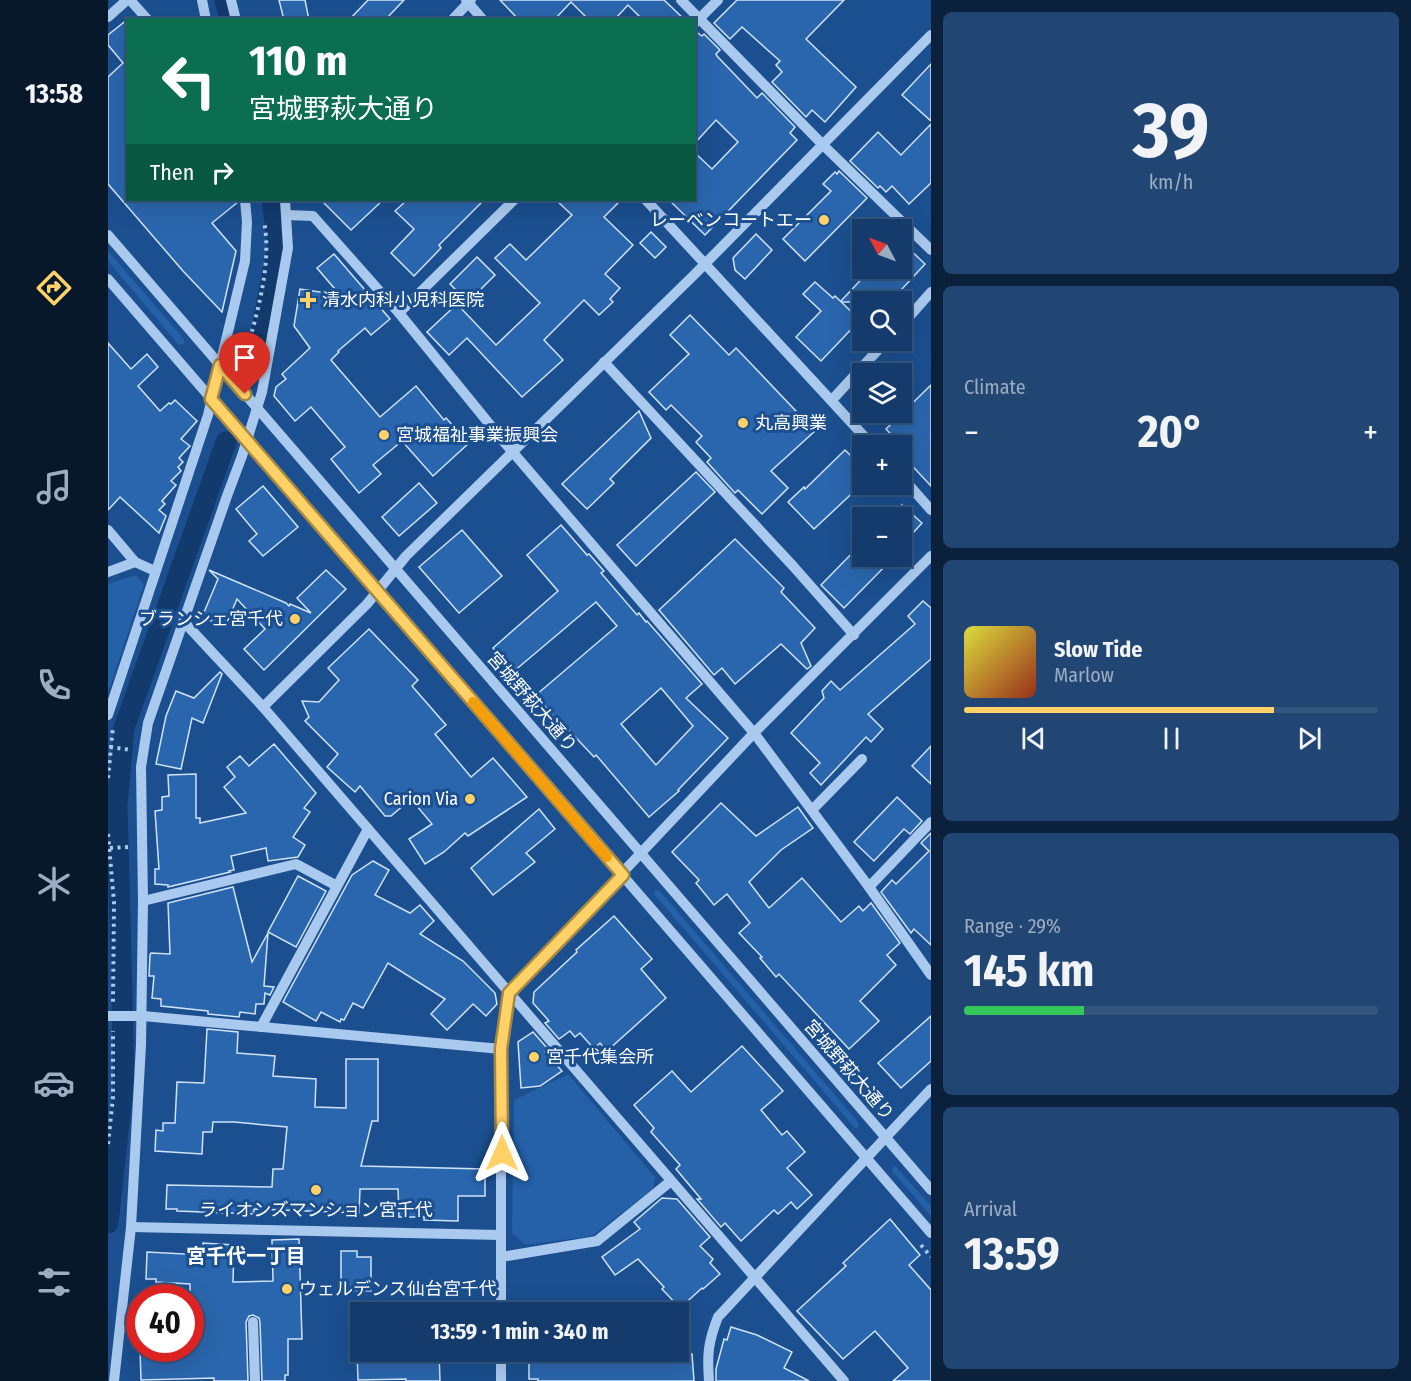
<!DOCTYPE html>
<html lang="en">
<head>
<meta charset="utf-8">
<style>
	:root { --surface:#143b6b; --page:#214673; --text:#f1f3f6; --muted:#9dadc1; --line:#33557e; --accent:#ffd166 }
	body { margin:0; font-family:"Fira Sans Condensed","Noto Sans JP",sans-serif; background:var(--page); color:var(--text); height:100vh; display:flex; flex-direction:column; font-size:22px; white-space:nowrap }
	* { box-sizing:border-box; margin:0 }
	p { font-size:20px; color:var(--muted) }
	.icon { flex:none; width:33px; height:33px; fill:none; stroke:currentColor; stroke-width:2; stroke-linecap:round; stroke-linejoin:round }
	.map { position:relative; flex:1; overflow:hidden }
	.drawer { display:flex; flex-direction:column; gap:12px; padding:12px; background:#0b203b; width:480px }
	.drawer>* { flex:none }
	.top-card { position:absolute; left:18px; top:18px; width:570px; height:183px; border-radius:0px; box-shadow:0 6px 24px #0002,0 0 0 2px var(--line); background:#0b6e4f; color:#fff; overflow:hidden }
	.needle { width:39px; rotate:311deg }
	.buttons { position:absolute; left:744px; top:219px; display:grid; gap:12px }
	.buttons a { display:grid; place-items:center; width:60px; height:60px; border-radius:0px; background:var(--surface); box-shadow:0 6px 24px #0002,0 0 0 2px var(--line); font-size:30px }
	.speed { position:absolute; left:18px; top:1284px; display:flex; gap:12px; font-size:30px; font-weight:700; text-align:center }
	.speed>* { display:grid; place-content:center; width:78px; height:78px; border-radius:50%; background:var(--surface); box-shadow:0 6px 24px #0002,0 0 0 2px var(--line); line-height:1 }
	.speed .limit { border:9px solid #d22; background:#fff; color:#111 }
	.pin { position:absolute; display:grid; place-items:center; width:51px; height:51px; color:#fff; margin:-62px -26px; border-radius:50% 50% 50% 0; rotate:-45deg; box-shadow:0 0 6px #0007 }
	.pin .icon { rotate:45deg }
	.me { position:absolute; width:66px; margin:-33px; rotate:0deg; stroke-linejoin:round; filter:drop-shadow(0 0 4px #0008) }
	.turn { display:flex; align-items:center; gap:21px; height:126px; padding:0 24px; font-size:27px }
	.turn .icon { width:78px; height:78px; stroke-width:2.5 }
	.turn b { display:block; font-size:42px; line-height:51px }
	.then { display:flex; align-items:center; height:57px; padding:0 24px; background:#0003; gap:12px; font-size:22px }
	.big { font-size:45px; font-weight:700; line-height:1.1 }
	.drawer .widget { flex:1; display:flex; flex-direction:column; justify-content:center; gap:9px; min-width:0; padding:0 21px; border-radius:9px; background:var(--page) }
	.drawer .dial { align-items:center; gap:0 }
	.dial b { font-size:78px; line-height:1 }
	.song { display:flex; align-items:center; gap:18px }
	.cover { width:72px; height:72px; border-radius:9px; background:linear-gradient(135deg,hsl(60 70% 55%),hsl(10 70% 35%)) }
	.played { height:6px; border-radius:3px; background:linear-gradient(90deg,var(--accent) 75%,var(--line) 75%) }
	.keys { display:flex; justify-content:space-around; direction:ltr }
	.heat { display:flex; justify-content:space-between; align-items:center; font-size:33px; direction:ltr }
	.charge { height:9px; border-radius:4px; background:linear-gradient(90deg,#34c759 29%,var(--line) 0) }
	.trip { position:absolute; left:242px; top:1302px; width:339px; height:60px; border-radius:0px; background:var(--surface); box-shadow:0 6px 24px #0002,0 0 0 2px var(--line); font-weight:700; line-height:60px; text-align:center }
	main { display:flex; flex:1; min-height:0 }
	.tab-bar { display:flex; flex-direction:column; width:108px; justify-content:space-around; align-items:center; background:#08182b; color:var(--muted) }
	.tab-bar .icon { width:42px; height:42px }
	.tab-bar .on { color:var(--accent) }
	.tab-bar b { font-size:27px; color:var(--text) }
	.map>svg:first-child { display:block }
	.green { fill:#2461a8 }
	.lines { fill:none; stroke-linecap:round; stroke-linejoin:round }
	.canal { stroke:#123a6d; stroke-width:21 }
	.building { fill:#2a66ad; stroke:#cfe3fa; stroke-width:1.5; fill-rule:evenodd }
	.path { stroke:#a9c9ee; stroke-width:4; stroke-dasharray:3 4.5; stroke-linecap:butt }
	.minor { stroke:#a9c9ee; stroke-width:10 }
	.route-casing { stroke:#a68842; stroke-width:15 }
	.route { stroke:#ffd166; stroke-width:10 }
	.slow { stroke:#f59e0b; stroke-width:10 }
	.poi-dot { fill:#ffd166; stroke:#1b4f8f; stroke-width:2 }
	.labels { text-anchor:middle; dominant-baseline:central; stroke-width:6; stroke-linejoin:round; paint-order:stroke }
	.poi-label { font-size:18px; fill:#fff; stroke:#1b4f8f; text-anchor:start }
	.street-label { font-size:18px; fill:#fff; stroke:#1b4f8f }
	.neighbourhood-label { font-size:20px; font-weight:bold; fill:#fff; stroke:#1b4f8f }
</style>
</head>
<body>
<main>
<nav class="tab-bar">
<b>13:58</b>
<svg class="icon on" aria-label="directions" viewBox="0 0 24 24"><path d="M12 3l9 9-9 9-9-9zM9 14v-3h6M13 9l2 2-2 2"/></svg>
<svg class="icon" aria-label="music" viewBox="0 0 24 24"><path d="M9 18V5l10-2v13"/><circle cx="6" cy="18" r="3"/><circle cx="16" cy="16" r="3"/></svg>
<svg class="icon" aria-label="phone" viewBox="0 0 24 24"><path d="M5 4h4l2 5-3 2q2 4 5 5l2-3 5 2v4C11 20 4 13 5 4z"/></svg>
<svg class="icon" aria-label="climate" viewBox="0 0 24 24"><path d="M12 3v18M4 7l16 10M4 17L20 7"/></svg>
<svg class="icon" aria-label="car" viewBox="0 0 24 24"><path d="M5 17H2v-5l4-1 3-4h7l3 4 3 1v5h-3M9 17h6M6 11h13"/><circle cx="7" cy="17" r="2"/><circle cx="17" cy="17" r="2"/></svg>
<svg class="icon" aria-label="filters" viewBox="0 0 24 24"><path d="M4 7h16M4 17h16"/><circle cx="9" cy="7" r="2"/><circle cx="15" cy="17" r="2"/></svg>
</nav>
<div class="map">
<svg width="823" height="1381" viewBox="0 0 823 1381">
	<rect width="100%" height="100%" fill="#1b4f8f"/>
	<!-- green -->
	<g class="green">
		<polygon points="0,251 76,339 76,344 71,345 0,261"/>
		<polygon points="28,575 36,585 0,693 0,584"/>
		<polygon points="547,890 551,890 751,1123 750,1128 746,1127 546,894"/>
		<polygon points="460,1074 547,1177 545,1189 484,1236 417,1245 404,1233 406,1100"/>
		<polygon points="787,1166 823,1206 823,1216 785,1172 784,1168"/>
	</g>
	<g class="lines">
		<!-- canal -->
		<g class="canal">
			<polyline points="117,0 122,20"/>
			<polyline points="144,369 150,349 170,245 164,200"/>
			<polyline points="0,1223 16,1077 9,804 16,728 118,442"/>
		</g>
	</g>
	<!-- building -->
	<g class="building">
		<polygon points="171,0 197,0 201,20 176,20"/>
		<polygon points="260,0 296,0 277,20 241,20"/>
		<polygon points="392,0 556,0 577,20 535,20 520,5 506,20 481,20 463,2 446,20 411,20"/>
		<polygon points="629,0 736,0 698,39 748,87 717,122 704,110 698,117 664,82 674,72 668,65 672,61 634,27 622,39 606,23"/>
		<polygon points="20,19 20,200 130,200 130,202 104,223 128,251 114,312 75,271 0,184 0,77 15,63 0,45 0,35"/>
		<polygon points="586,30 594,36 596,34 612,50 608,54 609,56 649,98 654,93 687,127 682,133 689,140 597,235 561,200 586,200 586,152 604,169 630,142 608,120 586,144"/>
		<polygon points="823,64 823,121 794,95"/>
		<polygon points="823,124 823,183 801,204 784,186 778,192 772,186 770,188 742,161 770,132 793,155"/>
		<polygon points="731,171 759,198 697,261 675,239 723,191 715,184 727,172 729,174"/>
		<polygon points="213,200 275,200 243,230"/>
		<polygon points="299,200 376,200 331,245 333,248 306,276 283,253 306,229 287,211"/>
		<polygon points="448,200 513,200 496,217 525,245 497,274 512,288 502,299 505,302 491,315 476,300 436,340 455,360 414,397 359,338 341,355 319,332 349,304 388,345 432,303 387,258 402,244 418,260 464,215"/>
		<polygon points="543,232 558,247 547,258 532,243"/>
		<polygon points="648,234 664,250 637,279 627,270 625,258"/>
		<polygon points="794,242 817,264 782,302 732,302 764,268 794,268"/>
		<polygon points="226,254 282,319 263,335 257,328 230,351 231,352 223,360 272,417 308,386 336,420 338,418 361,443 325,476 294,441 265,465 273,474 251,493 223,459 237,447 203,407 187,421 166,396 168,387 178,379 174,374 202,348 186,326 192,289 232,295 209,268"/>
		<polygon points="369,257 387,275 360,302 342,284"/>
		<polygon points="707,282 725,298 727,296 752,320 713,361 688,337 713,311 695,294"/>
		<polygon points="582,315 621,355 628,348 707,431 663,471 680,488 654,514 630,490 627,493 599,462 603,458 588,442 594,436 563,405 558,410 541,392 581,354 562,335"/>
		<polygon points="0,343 23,369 39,354 50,367 30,386 52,411 61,403 63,404 67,400 89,421 73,439 82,446 71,458 75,462 70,467 73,471 63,481 68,485 54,501 57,504 51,510 58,516 51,533 12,497 0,510"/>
		<polygon points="823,385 823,486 794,455 799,451 778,429"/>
		<polygon points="531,411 543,438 502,479 506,483 479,509 454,484"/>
		<polygon points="737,450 754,467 754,484 706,529 680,502 696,487 697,489"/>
		<polygon points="588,472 607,492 528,566 509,545"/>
		<polygon points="311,483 329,503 291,536 274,517"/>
		<polygon points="155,486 190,527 155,556 141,541 149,534 128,509"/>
		<polygon points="794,505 814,523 794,545"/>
		<path d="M 453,525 L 479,555 L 481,554 L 496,571 L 493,573 L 529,615 L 531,613 L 538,622 L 539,621 L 594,684 L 578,698 L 620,738 L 570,790 L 571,791 L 541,817 L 488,755 L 486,757 L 456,725 L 454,728 L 428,695 L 509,626 L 488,602 L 405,672 L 385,648 L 450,591 L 419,555 ZM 553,688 L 585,726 L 548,765 L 513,724 Z"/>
		<polygon points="354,530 394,576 351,613 311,567"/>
		<polygon points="627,539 676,588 673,592 707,628 693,643 703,666 699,669 673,644 627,684 614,668 606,675 551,610"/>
		<polygon points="754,543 754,559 757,556 787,556 736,608 713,585"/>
		<polygon points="101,570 178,603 181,606 182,604 203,613 189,598 218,570 238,589 156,670 136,649 157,629 129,599 117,627 94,617 110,579"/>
		<polygon points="815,601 823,608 823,659 760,714 775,729 763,742 758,737 713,785 702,773 712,763 683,733 716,698 714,691 723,681 732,690 807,624 800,616"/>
		<polygon points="261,629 310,680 304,686 338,725 327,734 363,777 385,758 419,797 360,836 357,833 336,852 317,864 301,839 324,824 303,799 283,816 277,816 252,786 247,792 219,767 230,754 197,721 201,717 194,701 211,702 231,680 220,668"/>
		<polygon points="112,672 114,674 95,723 84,718 73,769 48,764 58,716 68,691 86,698"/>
		<polygon points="166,744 208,793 196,808 202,812 185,837 197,845 190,857 160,861 158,848 123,856 126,870 121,871 122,872 60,887 60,885 47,884 47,869 51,869 47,811 54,810 54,797 61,796 60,775 88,774 88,818 92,818 92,823 138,813 116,787 127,777 119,767 132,756 141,766"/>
		<polygon points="823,746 823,784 804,766"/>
		<polygon points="789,797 814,821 802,834 796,829 766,861 746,842"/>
		<polygon points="613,803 648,836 690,807 705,828 673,850 641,882 661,908 694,878 733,922 751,906 755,911 763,903 792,943 779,955 788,965 752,1001 771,1021 741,1049 671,974 668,977 652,958 654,957 631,933 642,923 619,894 606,905 588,883 591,880 564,852"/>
		<polygon points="431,809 447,829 418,853 427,862 385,895 363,868"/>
		<polygon points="823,833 823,945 806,929 803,933 773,892 784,880 788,884 821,851 813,843"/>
		<polygon points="265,861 281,870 267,895 302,913 312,905 326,921 312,934 355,961 387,993 389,1004 378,1016 365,1004 339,1030 323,1014 337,999 280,963 255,1008 245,1003 236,1020 233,1019 232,1022 213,1012 208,1021 175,1002 244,875"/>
		<polygon points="190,876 218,891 188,947 160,932"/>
		<polygon points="125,887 144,962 160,933 156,986 166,987 162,995 157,993 156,1004 148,1004 147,1014 132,1012 131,1017 100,1014 100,1011 53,1006 53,999 44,998 46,976 41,976 42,955 43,953 62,954 60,903"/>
		<polygon points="506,916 544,959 533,969 558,998 499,1051 492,1043 486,1049 472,1033 467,1037 462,1031 451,1039 437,1023 441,1021 425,1003 426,992 469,952 468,950"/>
		<polygon points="823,1016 823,1061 793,1088 770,1063"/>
		<polygon points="99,1029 130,1032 129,1053 167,1056 165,1076 208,1079 207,1107 238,1108 238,1059 270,1059 270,1121 264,1121 253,1166 377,1169 377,1196 350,1196 350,1221 316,1220 316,1217 291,1217 290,1189 252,1189 251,1213 146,1209 146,1214 69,1211 69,1209 58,1209 59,1185 164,1187 165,1169 175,1169 179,1127 126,1122 105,1122 104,1132 95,1132 94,1154 47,1151 48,1130 55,1131 55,1123 67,1123 69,1082 96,1083"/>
		<polygon points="425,1032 440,1049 437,1052 454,1071 432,1086 413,1088 410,1042"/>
		<polygon points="634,1046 675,1091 653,1110 674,1135 679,1131 697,1152 679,1168 704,1195 689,1209 683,1202 670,1214 666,1210 633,1241 617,1223 613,1227 589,1199 593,1199 568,1169 572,1165 543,1132 546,1128 526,1105 564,1071 583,1092"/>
		<polygon points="554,1198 569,1199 602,1237 592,1246 605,1259 602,1263 612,1274 595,1289 594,1288 572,1308 554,1289 556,1287 530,1259 507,1275 494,1257 532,1229 526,1222"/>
		<polygon points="782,1219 812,1255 801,1265 823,1290 823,1381 785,1381 800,1368 767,1331 735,1359 689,1311 738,1266 735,1263"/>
		<polygon points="191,1239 194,1339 180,1339 180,1375 177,1375 177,1381 154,1381 152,1322 151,1318 145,1315 141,1316 138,1322 140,1381 106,1381 106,1378 33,1380 32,1350 82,1348 82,1284 48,1282 48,1279 38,1279 39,1252 95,1255 95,1243 126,1245 125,1282 165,1281 164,1240"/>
		<polygon points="233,1251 249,1251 249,1257 263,1257 263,1291 233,1290"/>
		<polygon points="623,1327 649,1335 684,1352 676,1368 701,1381 608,1381 608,1369 616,1339 619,1340"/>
		<polygon points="249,1352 331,1352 332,1381 298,1381 298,1379 250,1380"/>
		<polygon points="584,1354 586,1381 430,1381 430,1379 421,1379 421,1363 484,1363 554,1359 554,1356"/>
	</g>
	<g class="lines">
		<!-- path -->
		<g class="path">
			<path d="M 134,368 C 146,322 165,269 156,221"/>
			<polyline points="2,747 23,750"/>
			<polyline points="0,778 5,727"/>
			<polyline points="0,834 6,902 5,1002"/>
			<polyline points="2,848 21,847"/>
			<polyline points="0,1144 5,1097 5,1031"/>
			<polyline points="813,1245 823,1257"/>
		</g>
		<!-- minor -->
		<g class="minor">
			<polyline points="22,0 40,20"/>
			<polyline points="94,0 98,20"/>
			<polyline points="123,0 128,20"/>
			<polyline points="358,0 375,20"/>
			<polyline points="573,0 715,145 823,250"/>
			<polyline points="0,17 19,0"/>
			<polyline points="344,20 363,0"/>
			<polyline points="587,23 610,0"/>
			<polyline points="538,200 765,446"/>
			<polyline points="179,215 205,216 291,313 396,442 646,733 761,887 823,975"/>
			<polyline points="0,235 823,1190"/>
			<polyline points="0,279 823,1233"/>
			<polyline points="291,313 406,200"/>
			<polyline points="794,325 823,292"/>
			<polyline points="496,362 685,566 746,635"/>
			<polyline points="724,400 779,340"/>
			<polyline points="794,477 823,510"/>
			<polyline points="0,530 27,562 47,571"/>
			<polyline points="0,572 27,562"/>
			<polyline points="76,622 155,707 736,1381"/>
			<polyline points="155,707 259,604 298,556 586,275 823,35"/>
			<polyline points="0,715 100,415 137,261 139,222 137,200"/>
			<polyline points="704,810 754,759"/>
			<polyline points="761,887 823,822"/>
			<polyline points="35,901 188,864 229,886"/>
			<polyline points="0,1016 35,1016 393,1049"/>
			<polyline points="153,1027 260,829"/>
			<polyline points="23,1227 393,1235"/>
			<polyline points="393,1257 489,1241 563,1181"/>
			<polyline points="393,1312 393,1049 401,993 646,733 823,556"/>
			<polyline points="145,1322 147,1381"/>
			<polyline points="6,1381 23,1227 33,1045 35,901 33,767 40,723 119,496 134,456 154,392 180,248 177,200"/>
			<polyline points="393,1381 393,1352"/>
			<path d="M 601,1381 C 599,1355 600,1342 610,1317 L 823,1089"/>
		</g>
	</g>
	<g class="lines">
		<defs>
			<polyline id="route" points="137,394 112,365 103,399 515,875 401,993 393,1049 394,1153"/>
		</defs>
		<!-- route casing -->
		<use href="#route" class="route-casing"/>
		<!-- route -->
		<use href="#route" class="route"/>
		<!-- slow -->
		<polyline class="slow" points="365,702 499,857"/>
	</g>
	<!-- markers -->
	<g class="poi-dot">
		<circle cx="716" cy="220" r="6"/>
		<path d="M197 291h6v6h6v6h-6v6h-6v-6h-6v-6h6z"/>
		<circle cx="635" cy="423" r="6"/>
		<circle cx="276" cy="435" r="6"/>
		<circle cx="187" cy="619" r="6"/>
		<circle cx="362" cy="799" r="6"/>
		<circle cx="426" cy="1057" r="6"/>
		<circle cx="208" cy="1190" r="6"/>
		<circle cx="179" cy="1289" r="6"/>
	</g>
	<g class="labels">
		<!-- poi labels -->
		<g class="poi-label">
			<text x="704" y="220" text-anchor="end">レーベンコートエー</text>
			<text x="214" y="300">清水内科小児科医院</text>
			<text x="647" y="423">丸高興業</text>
			<text x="288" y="435">宮城福祉事業振興会</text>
			<text x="175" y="619" text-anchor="end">ブランシェ宮千代</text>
			<text x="350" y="799" text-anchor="end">Carion Via</text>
			<text x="438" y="1057">宮千代集会所</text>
			<text x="208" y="1210" text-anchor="middle">ライオンズマンション宮千代</text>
			<text x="191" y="1289">ウェルデンス仙台宮千代</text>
		</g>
		<!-- street labels -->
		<g class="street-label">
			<text transform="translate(424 702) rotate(49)">宮城野萩大通り</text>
			<text transform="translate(741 1070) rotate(49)">宮城野萩大通り</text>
		</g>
		<!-- neighbourhood labels -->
		<g class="neighbourhood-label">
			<text x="138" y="1256">宮千代一丁目</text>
		</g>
	</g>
</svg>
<div class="buttons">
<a><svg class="needle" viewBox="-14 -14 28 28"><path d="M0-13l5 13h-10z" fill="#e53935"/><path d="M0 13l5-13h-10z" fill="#9dadc1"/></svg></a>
<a><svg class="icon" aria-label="search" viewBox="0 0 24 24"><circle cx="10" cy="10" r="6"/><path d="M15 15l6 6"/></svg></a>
<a><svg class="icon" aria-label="layers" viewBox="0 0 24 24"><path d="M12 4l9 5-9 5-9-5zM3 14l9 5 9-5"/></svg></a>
<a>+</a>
<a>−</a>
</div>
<div class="speed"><div class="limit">40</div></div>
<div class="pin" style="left:137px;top:394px;background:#d93025"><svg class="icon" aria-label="arrive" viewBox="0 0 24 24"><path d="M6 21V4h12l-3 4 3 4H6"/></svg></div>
<svg class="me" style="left:394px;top:1153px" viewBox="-20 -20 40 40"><path d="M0-17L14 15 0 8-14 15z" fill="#ffd166" stroke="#fff" stroke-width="4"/></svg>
<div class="trip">13:59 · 1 min · 340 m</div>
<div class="top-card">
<div class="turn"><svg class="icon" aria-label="left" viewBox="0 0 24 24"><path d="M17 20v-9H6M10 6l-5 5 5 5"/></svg><div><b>110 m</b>宮城野萩大通り</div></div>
<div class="then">Then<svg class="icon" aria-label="right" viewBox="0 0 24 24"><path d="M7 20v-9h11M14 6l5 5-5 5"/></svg></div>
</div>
</div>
<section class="drawer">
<div class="widget dial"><b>39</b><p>km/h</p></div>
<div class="widget"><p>Climate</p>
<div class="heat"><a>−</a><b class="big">20°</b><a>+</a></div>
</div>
<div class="widget">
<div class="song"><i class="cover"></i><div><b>Slow Tide</b><p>Marlow</p></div></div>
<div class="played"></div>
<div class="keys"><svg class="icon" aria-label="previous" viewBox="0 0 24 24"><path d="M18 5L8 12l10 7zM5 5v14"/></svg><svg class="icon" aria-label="pause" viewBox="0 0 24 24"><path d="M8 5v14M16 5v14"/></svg><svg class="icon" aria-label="next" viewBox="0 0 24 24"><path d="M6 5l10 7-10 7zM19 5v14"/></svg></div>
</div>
<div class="widget"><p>Range · 29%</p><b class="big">145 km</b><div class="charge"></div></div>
<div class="widget"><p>Arrival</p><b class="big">13:59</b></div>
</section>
</main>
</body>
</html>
